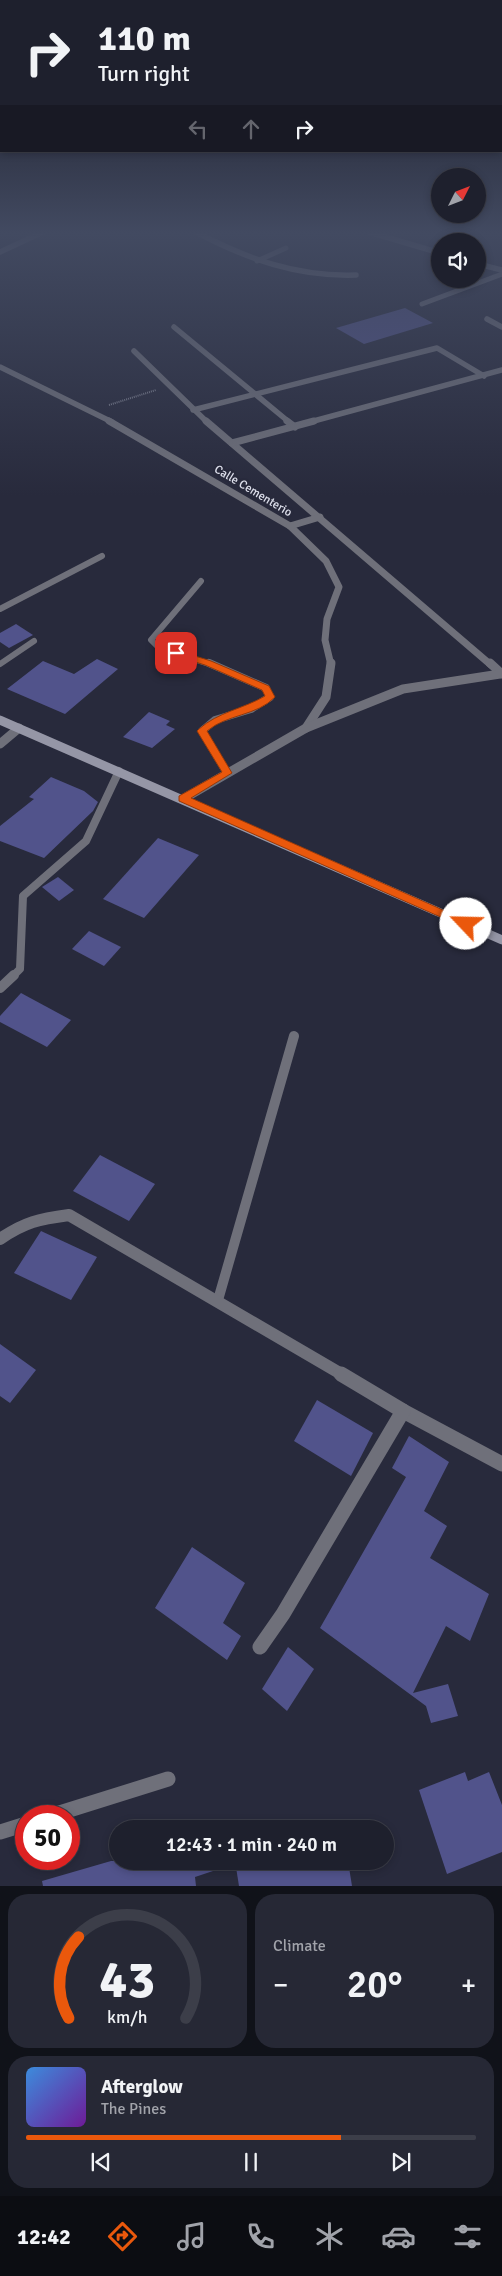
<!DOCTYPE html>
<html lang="en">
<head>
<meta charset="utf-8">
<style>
	:root { --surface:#1e202d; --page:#262835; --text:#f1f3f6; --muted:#a1a3aa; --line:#3c3e49; --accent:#ea580c }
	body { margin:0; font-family:Signika,sans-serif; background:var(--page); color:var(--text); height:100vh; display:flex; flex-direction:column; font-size:19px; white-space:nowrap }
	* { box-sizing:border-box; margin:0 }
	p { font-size:16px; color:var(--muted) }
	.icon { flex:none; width:28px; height:28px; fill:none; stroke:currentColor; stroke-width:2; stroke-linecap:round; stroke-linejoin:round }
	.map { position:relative; height:1886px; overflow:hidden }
	.side { display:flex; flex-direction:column; gap:8px; padding:8px; background:#101219; flex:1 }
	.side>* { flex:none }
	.guide { position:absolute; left:0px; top:0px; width:502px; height:152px; box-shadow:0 2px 8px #0003,0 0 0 1px var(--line); background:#1e202d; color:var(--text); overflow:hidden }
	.needle { width:32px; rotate:48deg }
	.fabs { position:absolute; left:431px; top:168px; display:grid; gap:10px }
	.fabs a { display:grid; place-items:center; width:55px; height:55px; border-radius:50%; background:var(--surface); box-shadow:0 2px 8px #0003,0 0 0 1px var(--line); font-size:25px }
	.speed { position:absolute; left:15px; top:1805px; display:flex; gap:10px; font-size:25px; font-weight:700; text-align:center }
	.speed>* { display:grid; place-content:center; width:65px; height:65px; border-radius:50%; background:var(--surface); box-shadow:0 2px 8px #0003,0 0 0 1px var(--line); line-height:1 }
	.speed .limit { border:8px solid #d22; background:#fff; color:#111 }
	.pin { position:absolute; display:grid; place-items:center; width:42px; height:42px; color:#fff; margin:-21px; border-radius:10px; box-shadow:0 2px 8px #0006 }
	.me { position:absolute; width:55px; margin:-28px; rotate:294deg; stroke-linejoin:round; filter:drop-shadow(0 0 4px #0008) }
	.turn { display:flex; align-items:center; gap:18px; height:105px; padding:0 15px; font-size:22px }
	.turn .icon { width:65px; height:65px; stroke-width:2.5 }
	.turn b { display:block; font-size:35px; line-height:42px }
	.lanes { display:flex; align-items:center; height:48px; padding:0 15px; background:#0003; justify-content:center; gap:25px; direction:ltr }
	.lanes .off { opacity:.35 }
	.big { font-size:38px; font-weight:600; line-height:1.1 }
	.side .card { flex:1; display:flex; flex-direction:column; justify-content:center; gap:8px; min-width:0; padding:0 18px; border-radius:20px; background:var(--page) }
	.side .dial { align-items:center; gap:0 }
	.dial svg { height:130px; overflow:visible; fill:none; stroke:var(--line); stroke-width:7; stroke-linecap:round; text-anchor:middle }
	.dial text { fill:var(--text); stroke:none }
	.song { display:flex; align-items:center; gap:15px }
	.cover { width:60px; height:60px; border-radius:8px; background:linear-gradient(135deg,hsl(210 70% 55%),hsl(280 70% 35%)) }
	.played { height:5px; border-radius:2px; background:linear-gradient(90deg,var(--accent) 70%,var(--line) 70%) }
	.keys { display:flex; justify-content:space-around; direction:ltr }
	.heat { display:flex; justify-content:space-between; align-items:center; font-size:28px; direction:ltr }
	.side .tiles { flex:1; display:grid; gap:8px; grid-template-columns:1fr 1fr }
	.card:last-child { grid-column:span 2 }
	.trip { position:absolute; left:109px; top:1820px; width:285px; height:50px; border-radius:25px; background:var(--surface); box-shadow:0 2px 8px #0003,0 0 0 1px var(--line); font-weight:600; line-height:50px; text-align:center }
	.tab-bar { display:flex; height:80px; justify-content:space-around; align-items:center; background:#0c0d12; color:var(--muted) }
	.tab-bar .icon { width:35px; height:35px }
	.tab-bar .current { color:var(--accent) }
	.tab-bar b { font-size:22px; color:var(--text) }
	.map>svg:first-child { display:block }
	.building { fill:#51538b }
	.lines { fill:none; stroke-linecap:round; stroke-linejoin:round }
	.path { stroke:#7d7f8e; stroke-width:2; stroke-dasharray:1 1; stroke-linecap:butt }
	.service-far3 { stroke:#6f707a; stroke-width:5 }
	.service-far2 { stroke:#6f707a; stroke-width:6 }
	.service-far1 { stroke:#6f707a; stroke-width:8 }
	.service { stroke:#6f707a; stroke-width:10 }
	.minor-far4 { stroke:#6f707a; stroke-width:5.5 }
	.minor-far3 { stroke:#6f707a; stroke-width:7 }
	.minor-far2 { stroke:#6f707a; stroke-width:9 }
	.minor-far1 { stroke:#6f707a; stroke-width:12 }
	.minor { stroke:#6f707a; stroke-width:15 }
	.secondary { stroke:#9596a6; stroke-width:9 }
	.route { fill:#ea580c; stroke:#983908 }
	.labels { text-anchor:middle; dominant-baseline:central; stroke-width:5; stroke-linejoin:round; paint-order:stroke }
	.far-street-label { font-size:12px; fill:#dee0ec; stroke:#282a3c }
</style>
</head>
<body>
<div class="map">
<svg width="502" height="1886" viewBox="0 0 502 1886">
	<rect width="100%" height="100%" fill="#282a3c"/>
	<!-- building -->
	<g class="building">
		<polygon points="405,308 433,323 364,344 336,328"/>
		<polygon points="16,624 33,635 9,648 0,642 0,633"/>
		<polygon points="97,659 118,669 65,714 7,689 43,661 74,674"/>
		<polygon points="149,712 170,721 166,725 175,729 152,748 123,737"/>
		<polygon points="51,777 84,791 98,802 93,811 44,858 0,841 0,826 34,799 29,797"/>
		<polygon points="158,838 199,855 144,918 103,899"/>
		<polygon points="58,877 74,890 59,901 42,887"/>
		<polygon points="89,931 121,947 104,966 72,949"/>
		<polygon points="21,993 71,1020 47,1047 0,1022 0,1016"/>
		<polygon points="100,1155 155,1184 129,1221 73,1191"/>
		<polygon points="41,1231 97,1257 71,1300 14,1273"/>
		<polygon points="0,1344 36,1370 10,1403 0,1396"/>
		<polygon points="317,1400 373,1433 351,1476 294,1441"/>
		<polygon points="409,1436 449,1462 424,1511 447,1526 430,1558 489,1594 470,1641 446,1626 413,1693 448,1684 458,1716 431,1723 426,1706 320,1628 406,1477 392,1468"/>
		<polygon points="192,1547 245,1583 223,1623 241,1636 227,1660 155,1608"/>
		<polygon points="288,1647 314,1669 287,1711 262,1689"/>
		<polygon points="465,1772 468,1781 489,1772 502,1805 502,1852 447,1874 419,1790"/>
		<polygon points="111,1861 231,1861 231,1865 195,1877 196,1886 43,1886 42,1881"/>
		<polygon points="235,1861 348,1861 352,1886 239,1886"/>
	</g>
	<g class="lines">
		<!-- path -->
		<polyline class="path" points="109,405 156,390"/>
		<!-- service-far3 -->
		<g class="service-far3">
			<polyline points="257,261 286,248"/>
			<polyline points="422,304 502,274"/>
		</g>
		<!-- service-far2 -->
		<g class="service-far2">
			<polyline points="201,581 151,640 159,648 212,665"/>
			<polyline points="0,609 102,556"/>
			<polyline points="0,664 34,641"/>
		</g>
		<!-- service-far1 -->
		<g class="service-far1">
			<polyline points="209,663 266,688 270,697 251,709 215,720 202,731 227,773"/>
			<polyline points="13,976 20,969 23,896 86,841 119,771"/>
		</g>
		<!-- service -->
		<g class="service">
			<polyline points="0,988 14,975"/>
			<polyline points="218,1300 294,1036"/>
		</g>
		<!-- minor-far4 -->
		<g class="minor-far4">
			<path d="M 196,232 C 247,259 297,277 356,275"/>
			<polyline points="369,232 440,253"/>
			<polyline points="0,252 43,232"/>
			<polyline points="478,264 502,270"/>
			<polyline points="487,319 502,327"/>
			<polyline points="174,327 289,422"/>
			<polyline points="134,351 207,422"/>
			<polyline points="0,367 112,422"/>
			<polyline points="193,410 437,348 484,376"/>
			<polyline points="310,422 502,370"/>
		</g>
		<!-- minor-far3 -->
		<g class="minor-far3">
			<polyline points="109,421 290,526 326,561 339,587 327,619 325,640 331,665"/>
			<polyline points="206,421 491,665"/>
			<polyline points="287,421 295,427"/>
			<polyline points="232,443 314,421"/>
			<polyline points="290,526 320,517"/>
		</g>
		<!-- minor-far2 -->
		<g class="minor-far2">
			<polyline points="490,663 502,674"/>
			<polyline points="306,728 326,697 331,663"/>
			<polyline points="0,744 19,728"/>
			<polyline points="183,799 306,728 403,689 500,674"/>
		</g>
		<!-- minor-far1 -->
		<path class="minor-far1" d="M 0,1239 C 25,1222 39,1219 69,1215 L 343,1375"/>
		<!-- minor -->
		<g class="minor">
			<polyline points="403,1411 502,1464"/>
			<polyline points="260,1647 283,1614 403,1411 341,1374"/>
			<polyline points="50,1816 168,1779"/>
			<polyline points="0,1832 26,1824"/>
		</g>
		<!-- secondary -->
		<polyline class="secondary" points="0,720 502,940"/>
	</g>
	<!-- sky -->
	<linearGradient id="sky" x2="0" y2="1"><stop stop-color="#161721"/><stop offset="0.47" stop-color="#424a61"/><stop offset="1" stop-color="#424a61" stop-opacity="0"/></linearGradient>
	<rect width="502" height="496" fill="url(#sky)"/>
	<!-- route -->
	<path class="route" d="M 176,650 L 211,661 L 269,686 L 275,697 C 257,716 227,714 207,731 L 232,773 L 191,798 L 470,922 L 470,927 L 463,927 L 179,801 L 179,796 L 222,772 L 197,731 L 199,729 C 218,712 243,709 265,696 L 262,690 L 205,665 L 172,655 L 172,651 Z"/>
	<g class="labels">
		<!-- far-street labels -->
		<g class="far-street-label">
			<text transform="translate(253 491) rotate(31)">Calle Cementerio</text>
		</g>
	</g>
</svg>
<div class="fabs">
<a><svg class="needle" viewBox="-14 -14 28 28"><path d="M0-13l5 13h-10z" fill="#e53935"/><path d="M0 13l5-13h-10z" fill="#a1a3aa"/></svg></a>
<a><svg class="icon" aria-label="sound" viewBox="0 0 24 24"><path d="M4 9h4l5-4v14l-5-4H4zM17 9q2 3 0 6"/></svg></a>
</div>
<div class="speed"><div class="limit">50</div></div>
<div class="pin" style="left:176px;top:653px;background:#d93025"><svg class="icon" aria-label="arrive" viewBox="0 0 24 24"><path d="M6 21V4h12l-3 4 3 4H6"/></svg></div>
<svg class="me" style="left:466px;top:924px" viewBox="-20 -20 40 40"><circle r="19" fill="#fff"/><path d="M0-13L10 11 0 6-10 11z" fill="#ea580c"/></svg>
<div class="trip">12:43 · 1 min · 240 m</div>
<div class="guide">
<div class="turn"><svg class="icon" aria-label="right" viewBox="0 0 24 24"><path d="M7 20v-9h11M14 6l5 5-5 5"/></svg><div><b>110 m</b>Turn right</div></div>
<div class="lanes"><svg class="icon off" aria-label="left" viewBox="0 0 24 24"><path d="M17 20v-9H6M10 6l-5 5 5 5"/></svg><svg class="icon off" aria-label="ahead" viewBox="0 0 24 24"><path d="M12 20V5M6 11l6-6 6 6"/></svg><svg class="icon" aria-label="right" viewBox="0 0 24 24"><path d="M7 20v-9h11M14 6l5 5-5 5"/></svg></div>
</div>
</div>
<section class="side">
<div class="tiles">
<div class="card dial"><svg viewBox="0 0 100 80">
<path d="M14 69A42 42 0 1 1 86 69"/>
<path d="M14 69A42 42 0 0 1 20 19" stroke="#ea580c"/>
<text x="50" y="56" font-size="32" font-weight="700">43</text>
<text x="50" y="72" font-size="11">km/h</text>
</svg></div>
<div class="card"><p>Climate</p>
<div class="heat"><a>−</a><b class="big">20°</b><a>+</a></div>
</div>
<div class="card">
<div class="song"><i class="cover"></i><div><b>Afterglow</b><p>The Pines</p></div></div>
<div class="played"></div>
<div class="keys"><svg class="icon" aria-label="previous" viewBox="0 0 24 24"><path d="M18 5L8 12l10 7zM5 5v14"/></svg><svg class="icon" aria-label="pause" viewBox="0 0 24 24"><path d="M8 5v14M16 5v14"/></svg><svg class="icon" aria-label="next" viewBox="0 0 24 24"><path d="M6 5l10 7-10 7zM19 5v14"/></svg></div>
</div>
</div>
</section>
<nav class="tab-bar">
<b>12:42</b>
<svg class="icon current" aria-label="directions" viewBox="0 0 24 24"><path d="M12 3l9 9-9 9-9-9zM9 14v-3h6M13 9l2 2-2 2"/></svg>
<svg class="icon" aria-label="music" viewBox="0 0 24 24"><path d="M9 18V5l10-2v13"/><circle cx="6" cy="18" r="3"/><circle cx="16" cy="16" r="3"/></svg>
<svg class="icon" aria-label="phone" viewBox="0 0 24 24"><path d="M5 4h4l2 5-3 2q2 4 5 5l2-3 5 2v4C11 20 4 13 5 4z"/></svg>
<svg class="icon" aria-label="climate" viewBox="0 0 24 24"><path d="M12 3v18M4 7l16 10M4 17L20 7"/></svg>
<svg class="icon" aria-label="car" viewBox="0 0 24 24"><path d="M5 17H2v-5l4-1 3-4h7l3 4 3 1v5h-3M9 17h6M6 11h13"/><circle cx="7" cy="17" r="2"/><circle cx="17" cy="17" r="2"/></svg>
<svg class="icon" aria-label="filters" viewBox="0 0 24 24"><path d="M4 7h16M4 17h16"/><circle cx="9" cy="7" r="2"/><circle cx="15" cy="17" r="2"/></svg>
</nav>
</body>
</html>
